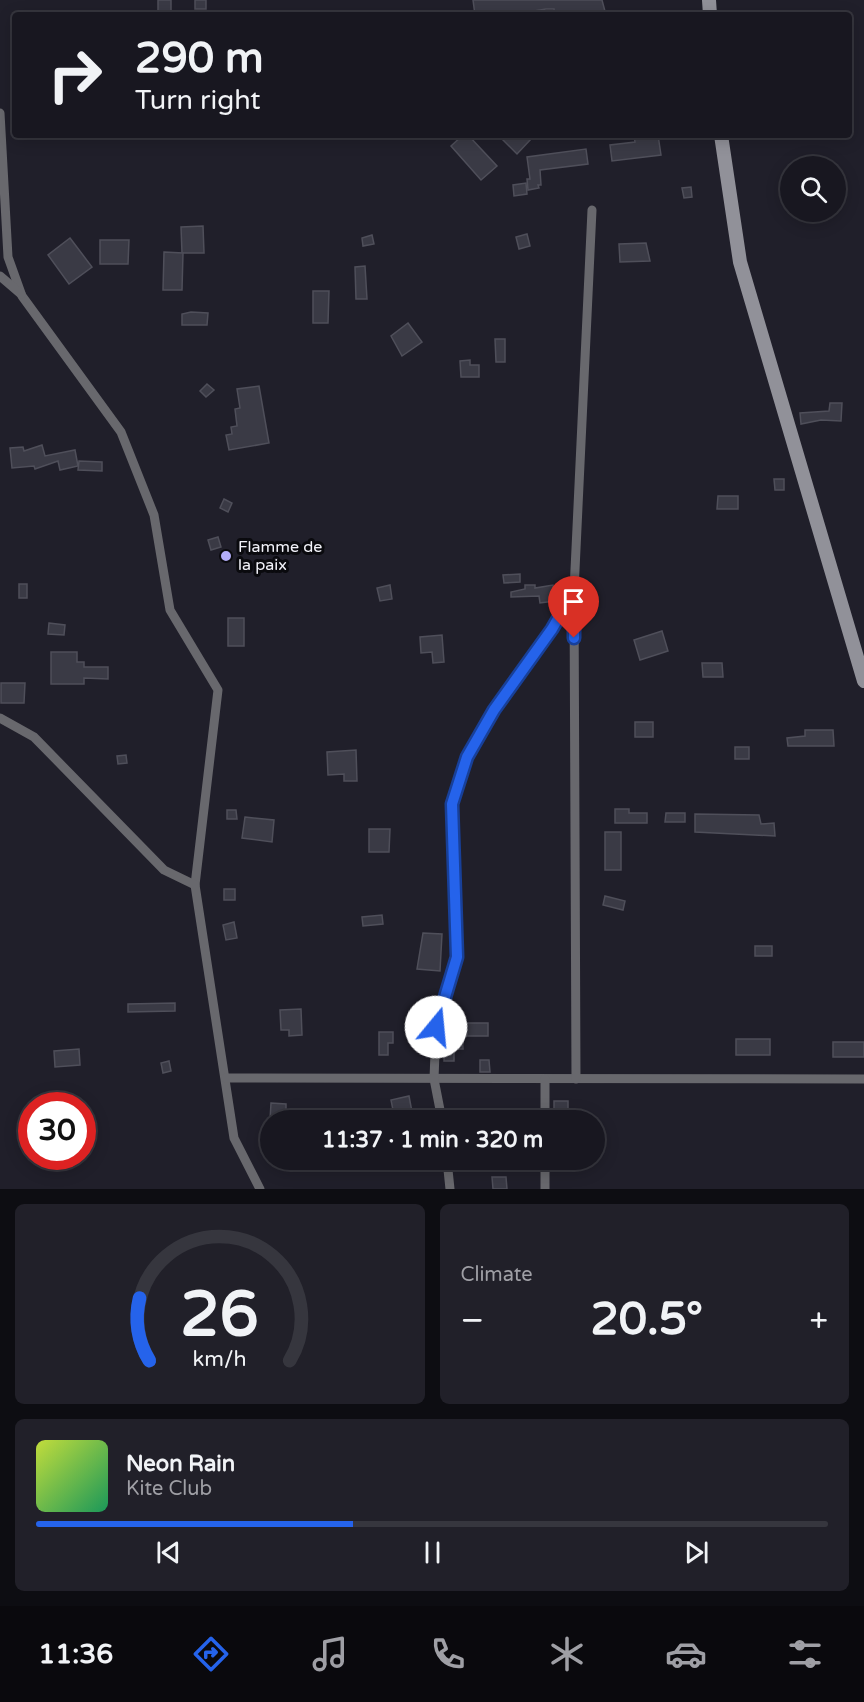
<!DOCTYPE html>
<html lang="en">
<head>
<meta charset="utf-8">
<style>
	:root { --surface:#181720; --page:#212029; --text:#f1f3f6; --muted:#9f9fa5; --line:#36363e; --accent:#2563eb }
	body { margin:0; font-family:"Varela Round",sans-serif; background:var(--page); color:var(--text); height:100vh; display:flex; flex-direction:column; font-size:22px; white-space:nowrap }
	* { box-sizing:border-box; margin:0 }
	p { font-size:20px; color:var(--muted) }
	.icon { flex:none; width:33px; height:33px; fill:none; stroke:currentColor; stroke-width:2; stroke-linecap:round; stroke-linejoin:round }
	.map { position:relative; height:1189px; overflow:hidden }
	.sheet { display:flex; flex-direction:column; gap:15px; padding:15px; background:#0d0d12; flex:1 }
	.sheet>* { flex:none }
	.top-card { position:absolute; left:12px; top:12px; width:840px; height:126px; border-radius:6px; box-shadow:0 3px 15px #0003,0 0 0 2px var(--line); background:#181720; color:var(--text); overflow:hidden }
	.fabs { position:absolute; left:780px; top:156px; display:grid; gap:12px }
	.fabs a { display:grid; place-items:center; width:66px; height:66px; border-radius:50%; background:var(--surface); box-shadow:0 3px 15px #0003,0 0 0 2px var(--line); font-size:30px }
	.speed { position:absolute; left:18px; top:1092px; display:flex; gap:12px; font-size:30px; font-weight:700; text-align:center }
	.speed>* { display:grid; place-content:center; width:78px; height:78px; border-radius:50%; background:var(--surface); box-shadow:0 3px 15px #0003,0 0 0 2px var(--line); line-height:1 }
	.speed .limit { border:9px solid #d22; background:#fff; color:#111 }
	.pin { position:absolute; display:grid; place-items:center; width:51px; height:51px; color:#fff; margin:-62px -26px; border-radius:50% 50% 50% 0; rotate:-45deg; box-shadow:0 0 6px #0007 }
	.pin .icon { rotate:45deg }
	.me { position:absolute; width:66px; margin:-33px; rotate:17deg; stroke-linejoin:round; filter:drop-shadow(0 0 4px #0008) }
	.turn { display:flex; align-items:center; gap:21px; height:126px; padding:0 24px; font-size:27px }
	.turn .icon { width:78px; height:78px; stroke-width:2.5 }
	.turn b { display:block; font-size:42px; line-height:51px }
	.big { font-size:45px; font-weight:800; line-height:1.1 }
	.sheet .tile { flex:1; display:flex; flex-direction:column; justify-content:center; gap:9px; min-width:0; padding:0 21px; border-radius:9px; background:var(--page) }
	.sheet .dial { align-items:center; gap:0 }
	.dial svg { height:156px; overflow:visible; fill:none; stroke:var(--line); stroke-width:7; stroke-linecap:round; text-anchor:middle }
	.dial text { fill:var(--text); stroke:none }
	.song { display:flex; align-items:center; gap:18px }
	.cover { width:72px; height:72px; border-radius:9px; background:linear-gradient(135deg,hsl(70 70% 55%),hsl(150 70% 35%)) }
	.played { height:6px; border-radius:3px; background:linear-gradient(90deg,var(--accent) 40%,var(--line) 40%) }
	.keys { display:flex; justify-content:space-around; direction:ltr }
	.heat { display:flex; justify-content:space-between; align-items:center; font-size:33px; direction:ltr }
	.sheet .tiles { flex:1; display:grid; gap:15px; grid-template-columns:1fr 1fr }
	.tile:last-child { grid-column:span 2 }
	.trip { position:absolute; left:260px; top:1110px; width:345px; height:60px; border-radius:30px; background:var(--surface); box-shadow:0 3px 15px #0003,0 0 0 2px var(--line); font-weight:800; line-height:60px; text-align:center }
	.tabs { display:flex; height:96px; justify-content:space-around; align-items:center; background:#0a090d; color:var(--muted) }
	.tabs .icon { width:42px; height:42px }
	.tabs .on { color:var(--accent) }
	.tabs b { font-size:27px; color:var(--text) }
	.map>svg:first-child { display:block }
	.building { fill:#3a3a45; stroke:#4f4f5a; stroke-width:1.5 }
	.lines { fill:none; stroke-linecap:round; stroke-linejoin:round }
	.street { stroke:#68686d; stroke-width:9 }
	.secondary { stroke:#919199; stroke-width:14 }
	.route-casing { stroke:#184099; stroke-width:15 }
	.route { stroke:#2563eb; stroke-width:10 }
	.poi-dot { fill:#b3adf9; stroke:#0a0a0e; stroke-width:2 }
	.labels { text-anchor:middle; dominant-baseline:central; stroke-width:6; stroke-linejoin:round; paint-order:stroke }
	.poi-label { font-size:16px; fill:#f2f2f9; stroke:#0a0a0e; text-anchor:start }
</style>
</head>
<body>
<div class="map">
<svg width="864" height="1189" viewBox="0 0 864 1189">
	<rect width="100%" height="100%" fill="#201f2a"/>
	<!-- building -->
	<g class="building">
		<rect x="158" y="0" width="13" height="15"/>
		<rect x="195" y="0" width="11" height="9"/>
		<polygon points="473,0 602,0 606,15 555,15 554,9 546,9 509,15 475,15"/>
		<polygon points="463,135 468,135 497,166 481,180 451,146"/>
		<polygon points="498,135 526,135 531,139 517,154"/>
		<polygon points="634,135 658,135 661,155 612,161 610,145 635,142"/>
		<polygon points="586,149 588,164 540,170 541,185 538,185 539,188 528,190 527,179 530,179 527,157"/>
		<polygon points="526,183 527,194 514,196 513,185"/>
		<polygon points="691,187 692,197 684,198 682,188"/>
		<polygon points="203,226 204,253 182,253 181,227"/>
		<polygon points="527,234 530,246 519,249 516,237"/>
		<polygon points="372,235 374,244 363,246 362,238"/>
		<polygon points="70,238 92,267 69,284 48,255"/>
		<polygon points="100,240 129,240 128,264 100,264"/>
		<polygon points="646,243 650,261 620,262 619,244"/>
		<polygon points="164,252 183,253 182,290 163,290"/>
		<polygon points="365,266 367,299 356,299 355,267"/>
		<polygon points="313,291 329,291 328,323 313,323"/>
		<polygon points="191,312 208,313 207,325 182,325 182,314"/>
		<polygon points="408,323 422,342 402,356 391,336"/>
		<polygon points="495,339 505,339 505,362 496,362"/>
		<polygon points="470,360 470,365 479,365 479,377 461,377 460,361"/>
		<polygon points="207,384 214,390 206,397 200,391"/>
		<polygon points="259,386 269,443 229,450 226,435 232,434 231,427 237,426 235,409 240,408 237,389"/>
		<polygon points="830,403 842,403 841,421 821,420 801,424 800,413 829,411"/>
		<polygon points="42,445 45,456 75,450 78,466 60,470 58,461 35,469 34,466 12,468 10,448 23,447 24,451"/>
		<polygon points="79,461 102,462 102,471 78,470"/>
		<polygon points="774,479 784,479 784,490 775,490"/>
		<polygon points="718,496 738,496 738,509 717,509"/>
		<polygon points="224,499 232,503 228,512 220,508"/>
		<polygon points="218,537 221,547 211,550 208,540"/>
		<polygon points="520,574 520,582 504,583 503,575"/>
		<rect x="19" y="584" width="8" height="14"/>
		<polygon points="390,585 392,599 380,601 377,588"/>
		<polygon points="525,585 535,585 535,588 553,585 555,601 540,603 539,596 511,597 511,592 525,589"/>
		<rect x="228" y="618" width="16" height="28"/>
		<polygon points="49,623 65,625 64,635 48,634"/>
		<polygon points="662,631 668,651 640,660 634,640"/>
		<polygon points="442,635 444,662 433,663 432,652 421,653 420,637"/>
		<polygon points="51,652 77,652 77,662 84,662 84,667 108,667 108,679 84,678 84,684 51,684"/>
		<polygon points="702,663 722,663 723,677 703,677"/>
		<polygon points="1,683 25,683 24,703 1,703"/>
		<rect x="635" y="722" width="18" height="15"/>
		<polygon points="805,730 833,730 834,746 788,746 787,738 805,736"/>
		<rect x="735" y="747" width="14" height="12"/>
		<polygon points="356,750 357,781 344,781 344,774 328,775 327,752"/>
		<polygon points="126,755 127,763 118,764 117,756"/>
		<polygon points="615,809 629,809 629,813 647,813 647,823 615,823"/>
		<polygon points="227,810 236,810 237,819 227,819"/>
		<polygon points="666,813 685,813 685,822 665,822"/>
		<polygon points="695,814 759,815 761,824 774,823 775,836 695,832"/>
		<polygon points="245,817 274,820 272,842 242,838"/>
		<polygon points="369,829 390,829 389,852 369,852"/>
		<rect x="605" y="832" width="16" height="38"/>
		<rect x="224" y="889" width="11" height="11"/>
		<polygon points="605,896 625,901 623,910 603,905"/>
		<polygon points="382,915 383,924 363,926 362,917"/>
		<polygon points="234,922 237,938 226,940 223,925"/>
		<polygon points="423,933 442,934 440,971 417,969"/>
		<rect x="755" y="946" width="17" height="10"/>
		<polygon points="175,1003 175,1011 128,1012 128,1004"/>
		<polygon points="301,1009 302,1035 289,1036 289,1030 281,1030 280,1010"/>
		<rect x="467" y="1023" width="21" height="13"/>
		<polygon points="379,1032 393,1032 393,1043 388,1043 388,1055 379,1055"/>
		<polygon points="462,1033 463,1049 454,1049 454,1061 444,1061 445,1034"/>
		<rect x="736" y="1039" width="34" height="16"/>
		<rect x="833" y="1042" width="31" height="15"/>
		<polygon points="79,1049 80,1065 55,1067 54,1051"/>
		<polygon points="480,1060 489,1060 490,1072 480,1072"/>
		<polygon points="169,1061 171,1071 163,1073 161,1063"/>
		<polygon points="409,1096 412,1112 394,1115 391,1100"/>
		<rect x="554" y="1101" width="14" height="11"/>
		<polygon points="271,1103 286,1104 286,1120 270,1120"/>
		<polygon points="489,1111 489,1120 452,1120 452,1114"/>
		<polygon points="492,1177 506,1177 507,1189 493,1189"/>
	</g>
	<g class="lines">
		<!-- street -->
		<g class="street">
			<polyline points="0,113 8,257 22,296 121,432 154,515 170,610 218,690 195,885 234,1138 260,1189"/>
			<polyline points="0,276 21,294"/>
			<polyline points="0,718 34,737 164,870 195,885"/>
			<polyline points="226,1078 864,1079"/>
			<polyline points="576,1079 574,591 592,210"/>
			<polyline points="442,1120 434,1079 436,1027 457,957 452,804 467,757 494,709 552,629 573,593"/>
			<polyline points="545,1120 545,1079"/>
			<polyline points="447,1160 450,1189"/>
			<polyline points="545,1189 545,1160"/>
		</g>
		<!-- secondary -->
		<g class="secondary">
			<polyline points="709,0 710,15"/>
			<polyline points="721,135 740,262 864,681"/>
		</g>
	</g>
	<g class="lines">
		<defs>
			<polyline id="route" points="436,1027 457,957 452,804 467,757 494,710 552,629 574,591 574,638"/>
		</defs>
		<!-- route casing -->
		<use href="#route" class="route-casing"/>
		<!-- route -->
		<use href="#route" class="route"/>
	</g>
	<!-- markers -->
	<circle class="poi-dot" cx="226" cy="556" r="6"/>
	<g class="labels">
		<!-- poi labels -->
		<g class="poi-label">
			<text x="238" y="547">Flamme de<tspan x="238" dy="18">la paix</tspan></text>
		</g>
	</g>
</svg>
<div class="fabs">
<a><svg class="icon" aria-label="search" viewBox="0 0 24 24"><circle cx="10" cy="10" r="6"/><path d="M15 15l6 6"/></svg></a>
</div>
<div class="speed"><div class="limit">30</div></div>
<div class="pin" style="left:574px;top:638px;background:#d93025"><svg class="icon" aria-label="arrive" viewBox="0 0 24 24"><path d="M6 21V4h12l-3 4 3 4H6"/></svg></div>
<svg class="me" style="left:436px;top:1027px" viewBox="-20 -20 40 40"><circle r="19" fill="#fff"/><path d="M0-13L10 11 0 6-10 11z" fill="#2563eb"/></svg>
<div class="trip">11:37 · 1 min · 320 m</div>
<div class="top-card">
<div class="turn"><svg class="icon" aria-label="right" viewBox="0 0 24 24"><path d="M7 20v-9h11M14 6l5 5-5 5"/></svg><div><b>290 m</b>Turn right</div></div>
</div>
</div>
<section class="sheet">
<div class="tiles">
<div class="tile dial"><svg viewBox="0 0 100 80">
<path d="M14 69A42 42 0 1 1 86 69"/>
<path d="M14 69A42 42 0 0 1 9 37" stroke="#2563eb"/>
<text x="50" y="56" font-size="32" font-weight="700">26</text>
<text x="50" y="72" font-size="11">km/h</text>
</svg></div>
<div class="tile"><p>Climate</p>
<div class="heat"><a>−</a><b class="big">20.5°</b><a>+</a></div>
</div>
<div class="tile">
<div class="song"><i class="cover"></i><div><b>Neon Rain</b><p>Kite Club</p></div></div>
<div class="played"></div>
<div class="keys"><svg class="icon" aria-label="previous" viewBox="0 0 24 24"><path d="M18 5L8 12l10 7zM5 5v14"/></svg><svg class="icon" aria-label="pause" viewBox="0 0 24 24"><path d="M8 5v14M16 5v14"/></svg><svg class="icon" aria-label="next" viewBox="0 0 24 24"><path d="M6 5l10 7-10 7zM19 5v14"/></svg></div>
</div>
</div>
</section>
<nav class="tabs">
<b>11:36</b>
<svg class="icon on" aria-label="directions" viewBox="0 0 24 24"><path d="M12 3l9 9-9 9-9-9zM9 14v-3h6M13 9l2 2-2 2"/></svg>
<svg class="icon" aria-label="music" viewBox="0 0 24 24"><path d="M9 18V5l10-2v13"/><circle cx="6" cy="18" r="3"/><circle cx="16" cy="16" r="3"/></svg>
<svg class="icon" aria-label="phone" viewBox="0 0 24 24"><path d="M5 4h4l2 5-3 2q2 4 5 5l2-3 5 2v4C11 20 4 13 5 4z"/></svg>
<svg class="icon" aria-label="climate" viewBox="0 0 24 24"><path d="M12 3v18M4 7l16 10M4 17L20 7"/></svg>
<svg class="icon" aria-label="car" viewBox="0 0 24 24"><path d="M5 17H2v-5l4-1 3-4h7l3 4 3 1v5h-3M9 17h6M6 11h13"/><circle cx="7" cy="17" r="2"/><circle cx="17" cy="17" r="2"/></svg>
<svg class="icon" aria-label="filters" viewBox="0 0 24 24"><path d="M4 7h16M4 17h16"/><circle cx="9" cy="7" r="2"/><circle cx="15" cy="17" r="2"/></svg>
</nav>
</body>
</html>
